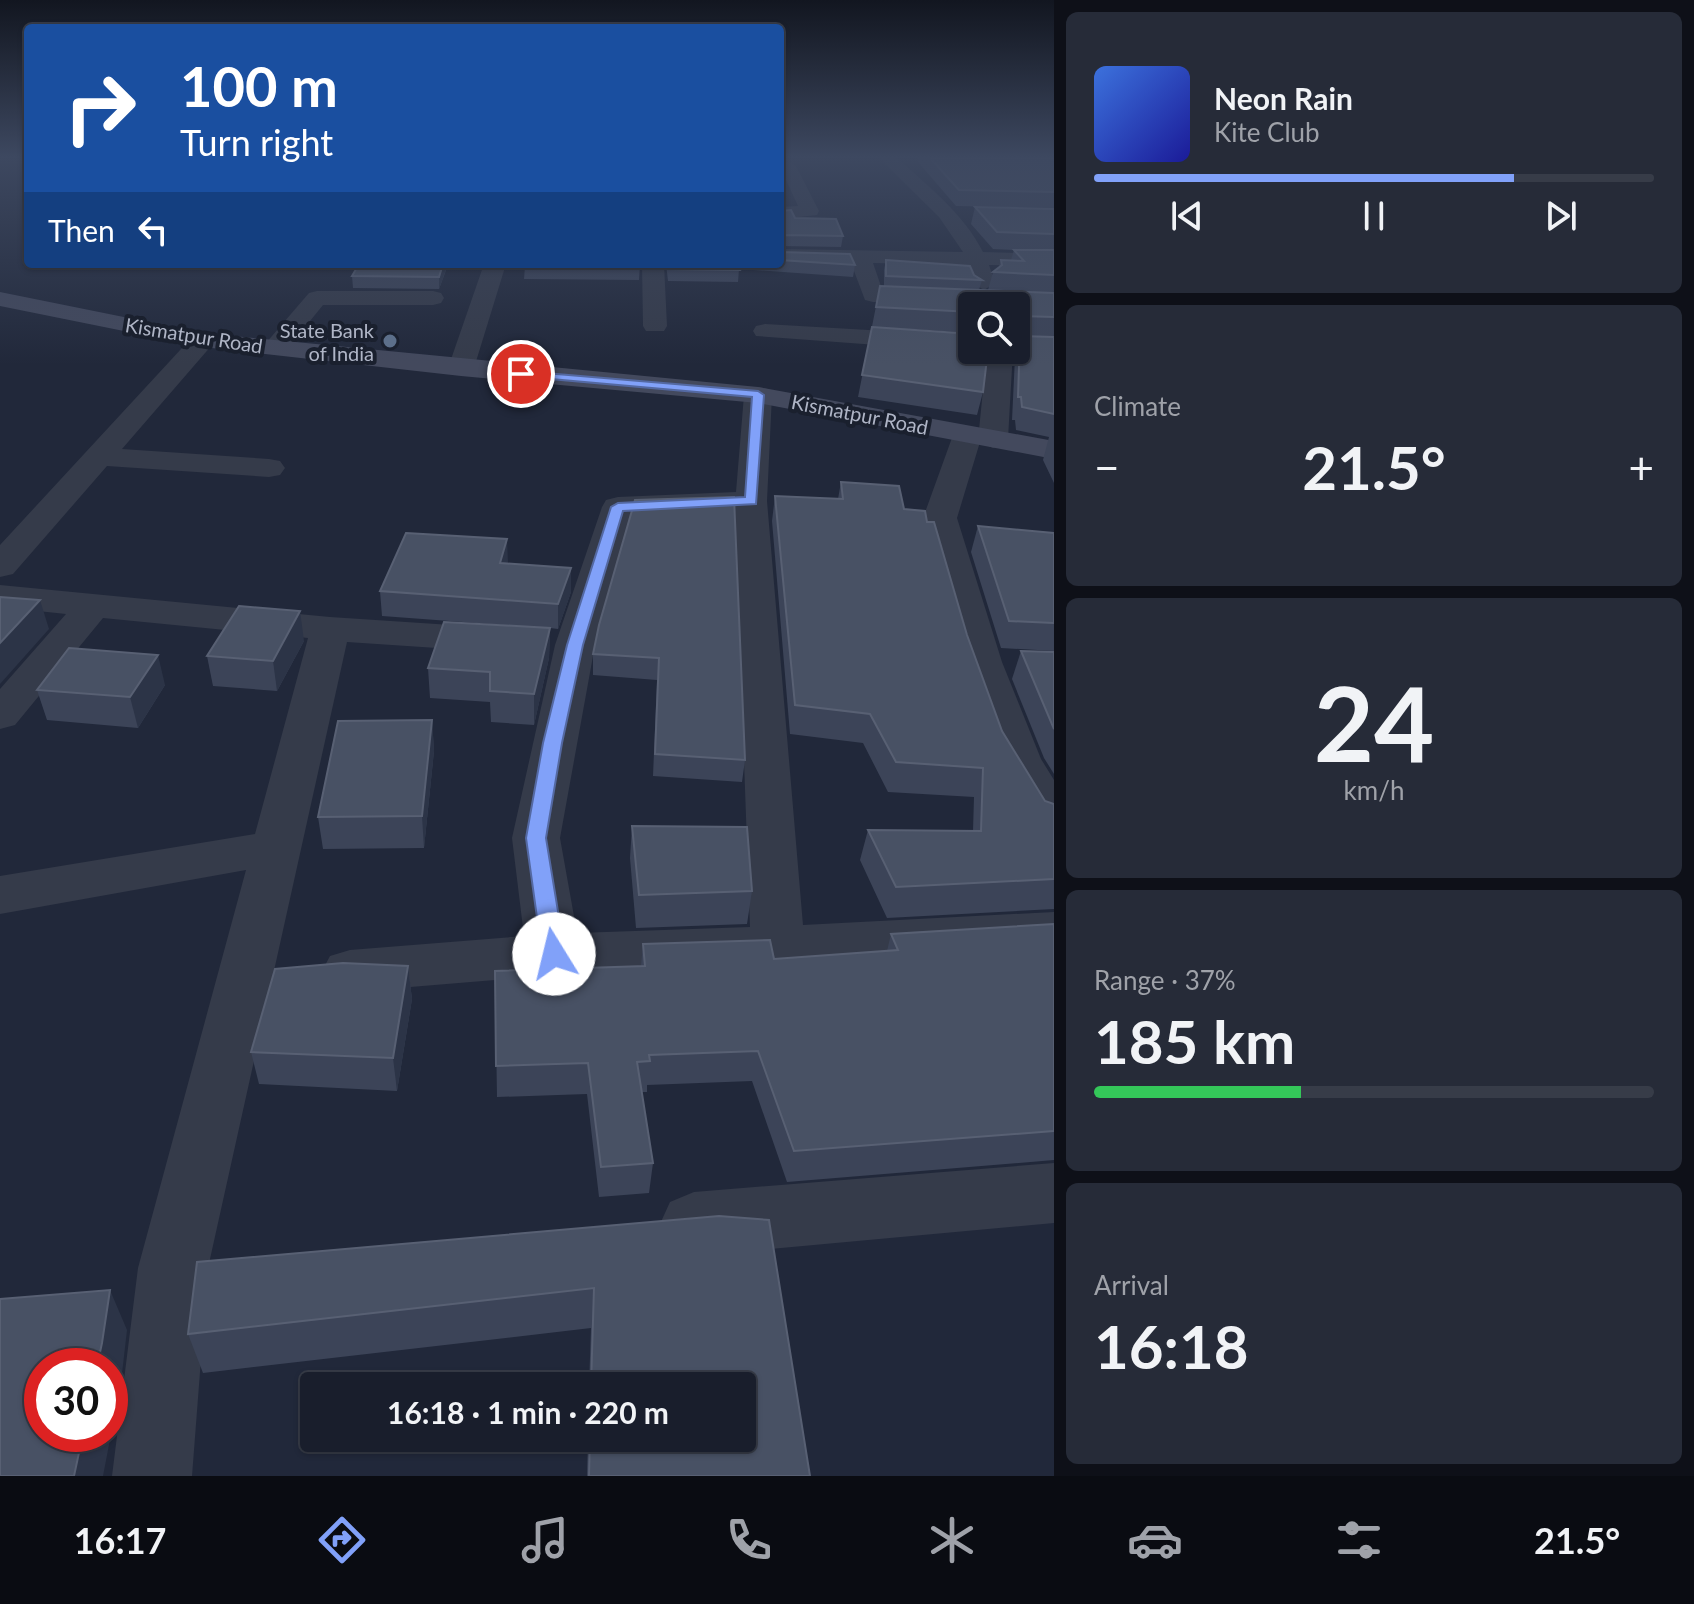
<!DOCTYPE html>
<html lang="en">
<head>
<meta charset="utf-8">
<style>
	:root { --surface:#191e2c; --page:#262b38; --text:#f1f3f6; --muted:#9fa2a9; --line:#373c48; --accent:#81a1f9 }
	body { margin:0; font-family:Lato,sans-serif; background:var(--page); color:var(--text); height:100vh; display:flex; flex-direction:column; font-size:30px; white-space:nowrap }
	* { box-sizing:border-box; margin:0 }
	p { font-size:26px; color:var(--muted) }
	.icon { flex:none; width:44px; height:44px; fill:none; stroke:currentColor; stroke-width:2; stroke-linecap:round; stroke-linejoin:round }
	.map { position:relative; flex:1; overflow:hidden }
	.details { display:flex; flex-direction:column; gap:12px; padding:12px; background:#0e1018; width:640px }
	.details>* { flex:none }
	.guide { position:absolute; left:24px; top:24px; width:760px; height:244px; border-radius:8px; box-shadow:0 2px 6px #0004,0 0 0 2px var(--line); background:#1a4fa0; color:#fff; overflow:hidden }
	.fabs { position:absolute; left:958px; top:292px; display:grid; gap:16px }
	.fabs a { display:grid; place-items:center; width:72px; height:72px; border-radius:8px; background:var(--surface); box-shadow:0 2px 6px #0004,0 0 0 2px var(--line); font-size:40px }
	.speed { position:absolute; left:24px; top:1348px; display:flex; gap:16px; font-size:40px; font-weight:700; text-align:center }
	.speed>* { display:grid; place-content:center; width:104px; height:104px; border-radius:50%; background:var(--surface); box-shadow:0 2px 6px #0004,0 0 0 2px var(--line); line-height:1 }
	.speed .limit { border:12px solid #d22; background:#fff; color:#111 }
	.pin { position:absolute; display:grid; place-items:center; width:68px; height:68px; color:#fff; margin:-34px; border:4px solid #fff; border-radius:50%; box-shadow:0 2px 8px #0007 }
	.me { position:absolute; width:88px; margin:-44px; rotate:351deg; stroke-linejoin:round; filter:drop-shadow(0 0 6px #0008) }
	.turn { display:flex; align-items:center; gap:28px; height:168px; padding:0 24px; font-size:36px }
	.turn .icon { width:104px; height:104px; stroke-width:2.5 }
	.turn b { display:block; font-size:56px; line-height:68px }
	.then { display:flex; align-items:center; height:76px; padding:0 24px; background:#0003; gap:16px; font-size:30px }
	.big { font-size:60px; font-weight:700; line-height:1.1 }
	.details .card { flex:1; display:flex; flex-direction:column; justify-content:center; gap:12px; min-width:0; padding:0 28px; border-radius:12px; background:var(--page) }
	.details .dial { align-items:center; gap:0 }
	.dial b { font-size:104px; line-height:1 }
	.song { display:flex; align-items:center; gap:24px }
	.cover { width:96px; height:96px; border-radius:12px; background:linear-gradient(135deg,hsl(220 70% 55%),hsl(240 70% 35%)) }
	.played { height:8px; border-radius:4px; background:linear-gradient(90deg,var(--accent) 75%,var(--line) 75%) }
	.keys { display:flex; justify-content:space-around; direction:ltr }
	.heat { display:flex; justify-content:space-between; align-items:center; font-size:44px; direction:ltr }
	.charge { height:12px; border-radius:6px; background:linear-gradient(90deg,#34c759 37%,var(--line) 0) }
	.trip { position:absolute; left:300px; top:1372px; width:456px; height:80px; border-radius:8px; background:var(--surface); box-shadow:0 2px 6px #0004,0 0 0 2px var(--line); font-weight:700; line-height:80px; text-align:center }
	.dock { display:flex; height:128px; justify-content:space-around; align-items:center; background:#0a0c12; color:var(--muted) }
	.dock .icon { width:56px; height:56px }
	.dock .selected { color:var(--accent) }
	.dock b { font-size:36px; color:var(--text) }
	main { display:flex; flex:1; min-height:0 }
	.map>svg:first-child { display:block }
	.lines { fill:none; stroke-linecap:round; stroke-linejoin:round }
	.street { fill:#353b4a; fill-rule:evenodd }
	.secondary { fill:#43495d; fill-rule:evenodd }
	.wall { fill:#3c4458 }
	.shaded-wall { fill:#2c3447 }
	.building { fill:#485164; stroke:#586073; stroke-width:2 }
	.route { fill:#81a1f9; stroke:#5469a2; stroke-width:2 }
	.service-dot { fill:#5c6f8a; stroke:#1a202e; stroke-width:3 }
	.labels { text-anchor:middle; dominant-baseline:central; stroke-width:8; stroke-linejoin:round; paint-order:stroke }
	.far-poi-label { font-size:20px; fill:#afb5c6; stroke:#1a202e; text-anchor:end }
	.far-street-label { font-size:20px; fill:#afb5c6; stroke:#1a202e }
</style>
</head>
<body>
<main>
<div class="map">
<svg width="1054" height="1476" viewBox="0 0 1054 1476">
	<rect width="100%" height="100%" fill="#21283a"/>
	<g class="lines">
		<!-- street -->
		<g class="street">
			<path d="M 879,158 L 897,158 C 928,186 964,214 983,252 L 1054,254 L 1054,266 L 989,265 L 995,283 L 984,290 L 973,283 L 968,265 L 873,263 L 882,289 L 1054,297 L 1054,311 L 1016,309 L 1016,306 L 873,302 L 865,300 L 851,263 L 780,261 L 780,249 L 963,252 L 939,217 Z"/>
			<polygon points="788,161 796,166 819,211 817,215 780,219 780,207 798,206 780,167"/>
			<polygon points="484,264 506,264 474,368 470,374 452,374 448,368"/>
			<polygon points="642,264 664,264 667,326 664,331 646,331 643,326"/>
			<polygon points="317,291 433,291 441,293 444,298 441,303 433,305 323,305 284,353 266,353 262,348 266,343 309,293"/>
			<polygon points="765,324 972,336 972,350 978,350 972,352 756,336 753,331 756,326"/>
			<polygon points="203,333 212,335 215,340 212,345 122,449 269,459 280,461 285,468 280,475 269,477 107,466 13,574 0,577 0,545 194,335"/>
			<polygon points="987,350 1013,350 1008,439 1003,445 993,448 980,442 957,518 1002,662 1041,759 1054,780 1054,834 1037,829 995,759 962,662 923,518 953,435 958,429 968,426 979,430"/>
			<path d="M 758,387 L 768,389 L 772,395 L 767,501 L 803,925 L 1054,912 L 1054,952 L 778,967 L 554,975 L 350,992 L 330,986 L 322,971 L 330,956 L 350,950 L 524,936 L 512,838 L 555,645 L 602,507 L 606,500 L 618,497 L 736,492 L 744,395 L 748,389 ZM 735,512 L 750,927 L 577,933 L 560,838 L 595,645 L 632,516 Z"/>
			<polygon points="0,585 330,617 497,628 511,632 517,640 511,648 497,652 347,642 208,1268 192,1476 112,1476 138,1268 246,870 0,914 0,876 255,834 308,638 103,618 15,725 0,729 0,689 66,614 0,607"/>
			<polygon points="1054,1163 1054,1223 694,1256 670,1246 660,1224 670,1202 694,1192"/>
		</g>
		<!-- secondary -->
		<polygon class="secondary" points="0,292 203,333 758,387 1054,441 1054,459 758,403 461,376 203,347 0,306"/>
	</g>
	<!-- wall -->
	<g class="wall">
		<polygon points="918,158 1054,158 1054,208 956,206 918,162"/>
		<polygon points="975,207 1054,209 1054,483 1043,460 1049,437 1016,430 1015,420 1012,420 1015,357 1021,336 1016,336 1016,306 972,306 972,333 911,329 983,392 977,415 858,397 880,286 884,286 884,270 886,260 974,275 982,280 979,290 988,290 993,272 999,267 1001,260 1011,260 1014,250 993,249 971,224"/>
		<polygon points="780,211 795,218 843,236 841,247 780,246"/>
		<polygon points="780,252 855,265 853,277 739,269 738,282 668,281 666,264 780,264"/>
		<polygon points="359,264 481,264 480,265 448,265 439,289 353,288 352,276"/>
		<polygon points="508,264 640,264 639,280 524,279 525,266 509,266"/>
		<polygon points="841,482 904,509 927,522 1002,731 1045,801 1054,804 1054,909 887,918 860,860 868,830 973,831 974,797 888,792 863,743 790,734 772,521 775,496 838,499"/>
		<polygon points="635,500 745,760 742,782 653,776 657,680 593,675 593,654"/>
		<polygon points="978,526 1054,533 1054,651 1001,648 971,552"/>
		<polygon points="508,564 571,592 558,629 550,628 549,658 534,725 491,722 490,702 430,698 428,668 545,628 382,616 380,591"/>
		<polygon points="304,641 277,691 213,686 207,656"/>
		<polygon points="1021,651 1054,652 1054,774 1044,758 1012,679"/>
		<polygon points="165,685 138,728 47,720 37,690"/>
		<polygon points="432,720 434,751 424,848 323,849 318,817"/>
		<polygon points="632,826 752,891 747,924 636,928 630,858"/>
		<polygon points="1054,924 1054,1160 787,1182 752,1081 647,1085 647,1092 641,1092 653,1163 649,1193 599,1197 587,1094 497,1097 495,971 641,966 643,944 774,959 887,951 891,934"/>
		<polygon points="408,966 412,999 397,1091 259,1084 251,1052"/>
		<polygon points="719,1216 810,1476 587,1476 588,1438 742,1438 742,1386 589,1386 591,1328 203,1373 188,1334"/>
	</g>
	<!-- shaded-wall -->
	<g class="shaded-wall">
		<polygon points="443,264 448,264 439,289 439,277"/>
		<polygon points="507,539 508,563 500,563"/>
		<polygon points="571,568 571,592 558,629 558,604"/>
		<polygon points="40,600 49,629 0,684 0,643"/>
		<polygon points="300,611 304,641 277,691 273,661"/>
		<polygon points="550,628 549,658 534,725 534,694"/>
		<polygon points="158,655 165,685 138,728 130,697"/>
		<polygon points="432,720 434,751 424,848 422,816"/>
		<polygon points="408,966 412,999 397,1091 393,1058"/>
		<polygon points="110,1290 127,1330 121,1382 103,1476 74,1476 83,1434 110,1434 110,1366 97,1366"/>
	</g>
	<!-- building -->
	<g class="building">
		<polygon points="930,158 1054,158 1054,192 959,190"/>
		<polygon points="975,207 1054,209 1054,234 997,232"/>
		<polygon points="791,210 795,218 836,219 843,236 781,235 780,236 780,211"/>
		<polygon points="1014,250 1054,250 1054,275 993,272 1002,265 1001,260 1024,261"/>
		<polygon points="780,252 850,254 855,265 780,260"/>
		<polygon points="886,260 970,266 974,275 982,280 886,276"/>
		<polygon points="359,264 443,264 439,277 352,276"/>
		<polygon points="525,264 640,264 640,268 524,267"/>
		<polygon points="668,264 738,264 740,270 669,269"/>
		<polygon points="880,286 1054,293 1054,317 1021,316 1018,326 1016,326 1016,306 972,306 972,312 876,307"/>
		<polygon points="872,327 972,334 972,350 988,350 983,392 862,375"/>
		<polygon points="1020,336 1054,337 1054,414 1022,407 1021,397 1018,397"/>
		<polygon points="841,482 899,486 904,509 925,511 927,522 934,522 967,635 1002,731 1045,801 1054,804 1054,879 896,887 868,830 981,831 983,768 896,762 870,714 795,705 775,496 843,499"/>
		<polygon points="734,497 745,760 655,754 659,658 593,654 599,625 635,500"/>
		<polygon points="978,526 1054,533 1054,623 1009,621"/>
		<polygon points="406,533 507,539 500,563 571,568 558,604 380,591"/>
		<polygon points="0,597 40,600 0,643"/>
		<polygon points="239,606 300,611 273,661 207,656"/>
		<polygon points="444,622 550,628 534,694 490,691 490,672 428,668"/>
		<polygon points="69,648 158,655 130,697 37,690"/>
		<polygon points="1021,651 1054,652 1054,729"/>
		<polygon points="432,720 422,816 318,817 338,721"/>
		<polygon points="632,826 747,827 752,891 639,895"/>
		<polygon points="1054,924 1054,1131 794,1151 758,1051 649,1055 650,1061 637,1062 653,1163 601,1167 588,1063 496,1066 495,971 645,966 643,944 770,940 774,959 898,950 891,934"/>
		<polygon points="343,963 408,966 393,1058 251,1052 275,969"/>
		<polygon points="719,1216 769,1220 810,1476 589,1476 590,1438 742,1438 742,1386 591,1386 594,1288 188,1334 197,1262"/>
		<polygon points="110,1290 102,1343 97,1366 42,1366 42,1434 83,1434 74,1476 0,1476 0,1299"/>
	</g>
	<!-- sky -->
	<linearGradient id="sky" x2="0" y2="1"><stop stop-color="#121620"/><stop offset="0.43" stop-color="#3d4860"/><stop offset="1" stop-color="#3d4860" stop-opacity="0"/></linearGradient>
	<rect width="1054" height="365" fill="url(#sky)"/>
	<!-- route -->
	<polygon class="route" points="521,371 758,391 764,395 756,504 623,511 583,645 562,743 546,838 565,954 562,960 554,963 546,960 542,954 526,838 543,743 567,645 611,507 618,503 745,497 752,397 517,376 517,371"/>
	<!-- markers -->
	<circle class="service-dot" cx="390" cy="341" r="8"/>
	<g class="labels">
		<!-- far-poi labels -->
		<g class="far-poi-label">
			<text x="374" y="330">State Bank<tspan x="374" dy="23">of India</tspan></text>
		</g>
		<!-- far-street labels -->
		<g class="far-street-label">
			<text transform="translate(194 335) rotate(9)">Kismatpur Road</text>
			<text transform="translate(860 414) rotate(11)">Kismatpur Road</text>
		</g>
	</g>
</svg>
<div class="fabs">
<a><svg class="icon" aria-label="search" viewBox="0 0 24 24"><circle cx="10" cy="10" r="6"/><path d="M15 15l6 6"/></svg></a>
</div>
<div class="speed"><div class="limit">30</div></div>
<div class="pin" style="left:521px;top:374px;background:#d93025"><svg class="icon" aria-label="arrive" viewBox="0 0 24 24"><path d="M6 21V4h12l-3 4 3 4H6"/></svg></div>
<svg class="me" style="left:554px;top:954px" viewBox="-20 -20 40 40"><circle r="19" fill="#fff"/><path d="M0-13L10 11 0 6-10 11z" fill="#81a1f9"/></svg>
<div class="trip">16:18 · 1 min · 220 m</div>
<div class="guide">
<div class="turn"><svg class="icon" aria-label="right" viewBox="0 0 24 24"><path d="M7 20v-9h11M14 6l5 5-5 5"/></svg><div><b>100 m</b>Turn right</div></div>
<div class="then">Then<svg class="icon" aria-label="left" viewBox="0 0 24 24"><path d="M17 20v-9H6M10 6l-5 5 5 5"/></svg></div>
</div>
</div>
<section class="details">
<div class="card">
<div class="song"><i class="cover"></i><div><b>Neon Rain</b><p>Kite Club</p></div></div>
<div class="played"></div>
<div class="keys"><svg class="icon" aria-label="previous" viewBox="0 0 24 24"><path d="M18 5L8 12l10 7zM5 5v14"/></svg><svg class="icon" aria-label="pause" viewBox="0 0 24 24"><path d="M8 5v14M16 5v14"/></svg><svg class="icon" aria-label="next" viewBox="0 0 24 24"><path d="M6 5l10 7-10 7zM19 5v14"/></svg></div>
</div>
<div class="card"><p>Climate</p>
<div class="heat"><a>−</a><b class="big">21.5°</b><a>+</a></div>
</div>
<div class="card dial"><b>24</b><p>km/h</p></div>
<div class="card"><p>Range · 37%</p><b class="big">185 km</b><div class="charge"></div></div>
<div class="card"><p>Arrival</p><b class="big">16:18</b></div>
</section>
</main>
<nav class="dock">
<b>16:17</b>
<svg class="icon selected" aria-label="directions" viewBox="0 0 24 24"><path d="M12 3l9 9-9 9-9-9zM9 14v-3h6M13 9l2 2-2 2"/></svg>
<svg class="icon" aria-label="music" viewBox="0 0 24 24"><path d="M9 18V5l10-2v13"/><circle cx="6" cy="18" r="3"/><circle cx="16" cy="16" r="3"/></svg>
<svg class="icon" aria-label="phone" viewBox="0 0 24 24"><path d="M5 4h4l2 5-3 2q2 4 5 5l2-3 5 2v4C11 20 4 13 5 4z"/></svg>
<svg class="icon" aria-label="climate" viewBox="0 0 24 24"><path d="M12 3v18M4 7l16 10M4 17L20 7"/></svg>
<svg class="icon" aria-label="car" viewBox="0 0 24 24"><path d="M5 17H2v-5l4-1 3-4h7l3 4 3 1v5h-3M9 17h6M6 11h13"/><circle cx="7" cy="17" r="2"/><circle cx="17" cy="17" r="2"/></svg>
<svg class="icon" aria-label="filters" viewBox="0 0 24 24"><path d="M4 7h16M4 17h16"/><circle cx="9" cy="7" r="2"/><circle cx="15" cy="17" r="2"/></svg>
<b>21.5°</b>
</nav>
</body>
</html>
